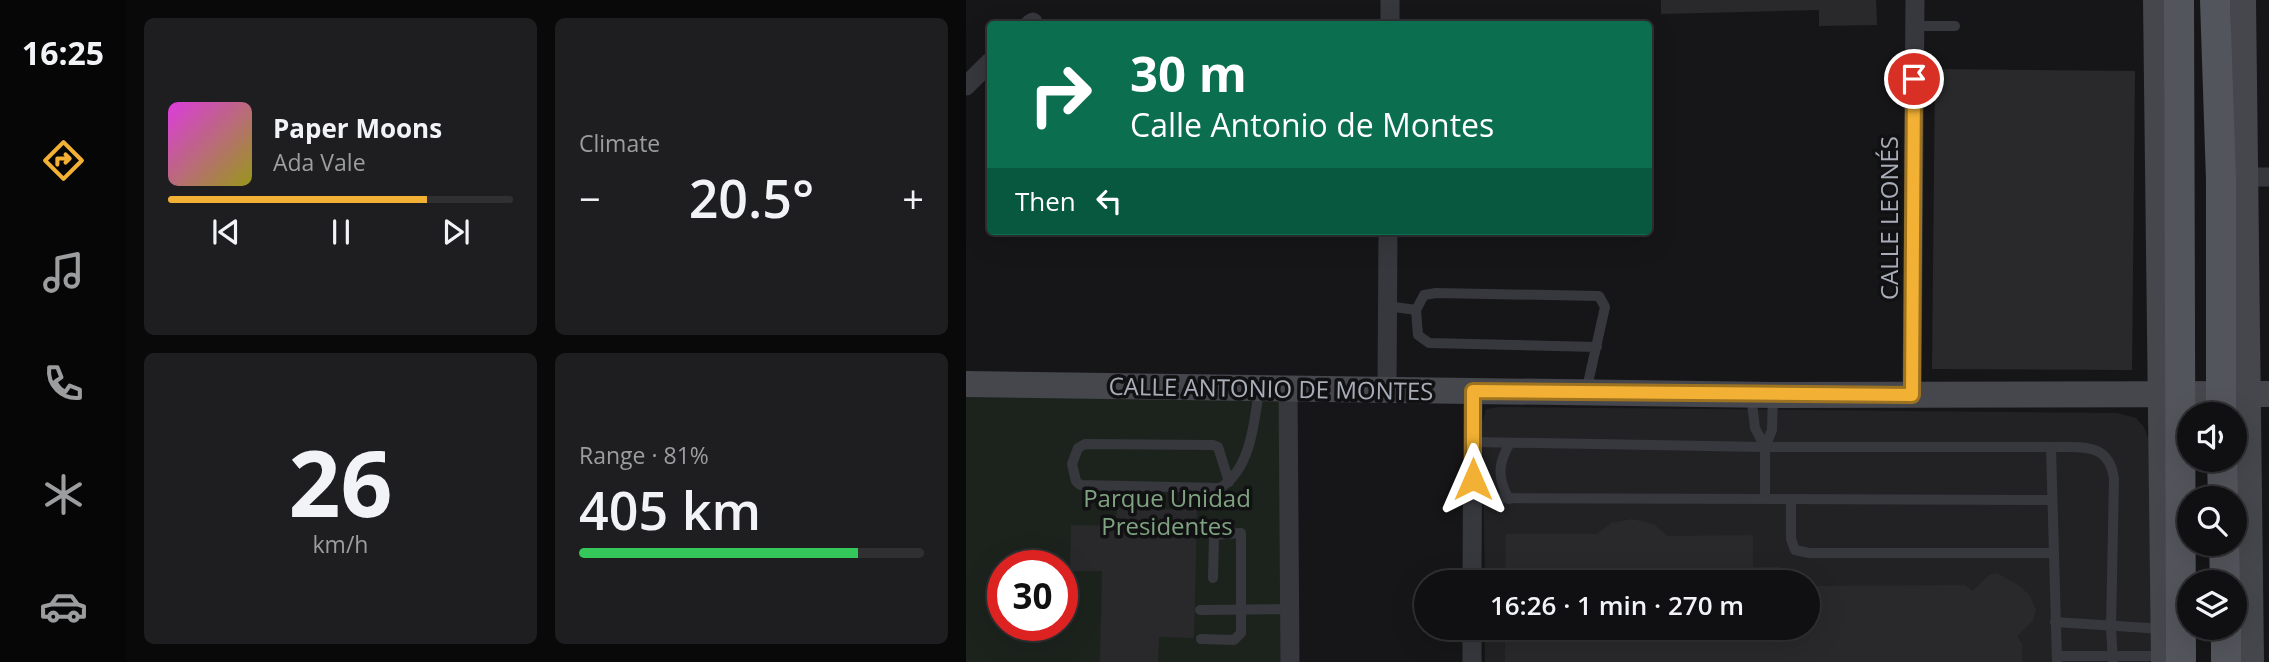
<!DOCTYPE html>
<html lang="en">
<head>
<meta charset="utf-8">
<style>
	:root { --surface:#101012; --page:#1e1e20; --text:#f1f3f6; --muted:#9c9d9f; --line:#303032; --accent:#f2b134 }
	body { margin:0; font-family:"Open Sans",sans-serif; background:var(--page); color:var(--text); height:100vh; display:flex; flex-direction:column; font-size:26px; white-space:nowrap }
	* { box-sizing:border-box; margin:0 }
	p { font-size:23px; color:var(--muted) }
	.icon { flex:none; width:38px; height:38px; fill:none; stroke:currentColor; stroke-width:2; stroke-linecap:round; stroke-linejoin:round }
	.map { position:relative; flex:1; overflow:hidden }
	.sheet { display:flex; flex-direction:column; gap:18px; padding:18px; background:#09090a; width:840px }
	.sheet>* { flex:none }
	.hud { position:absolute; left:21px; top:21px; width:665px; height:214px; border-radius:7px; box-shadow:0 7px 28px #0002,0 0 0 2px var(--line); background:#0b6e4f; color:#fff; overflow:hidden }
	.controls { position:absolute; left:1211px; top:402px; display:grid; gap:14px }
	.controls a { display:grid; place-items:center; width:70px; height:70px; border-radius:50%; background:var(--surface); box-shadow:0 7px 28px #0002,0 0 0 2px var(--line); font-size:35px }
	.speed { position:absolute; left:21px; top:550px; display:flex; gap:14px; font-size:35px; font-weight:700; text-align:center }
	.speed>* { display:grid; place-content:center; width:91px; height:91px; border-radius:50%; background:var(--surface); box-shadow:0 7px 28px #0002,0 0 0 2px var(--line); line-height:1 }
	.speed .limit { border:10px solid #d22; background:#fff; color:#111 }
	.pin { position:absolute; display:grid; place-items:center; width:60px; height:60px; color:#fff; margin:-30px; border:4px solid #fff; border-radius:50%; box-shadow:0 2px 7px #0007 }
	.me { position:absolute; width:77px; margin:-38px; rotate:0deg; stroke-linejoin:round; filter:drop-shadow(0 0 5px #0008) }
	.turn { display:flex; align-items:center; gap:24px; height:147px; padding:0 28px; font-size:32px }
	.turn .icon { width:91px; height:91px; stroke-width:2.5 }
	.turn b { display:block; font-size:49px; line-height:60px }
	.then { display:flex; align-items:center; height:66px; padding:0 28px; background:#0003; gap:14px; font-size:26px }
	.big { font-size:52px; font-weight:600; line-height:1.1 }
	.sheet .tile { flex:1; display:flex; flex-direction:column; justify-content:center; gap:10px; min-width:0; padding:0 24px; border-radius:10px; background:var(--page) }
	.sheet .dial { align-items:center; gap:0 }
	.dial b { font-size:91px; line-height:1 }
	.song { display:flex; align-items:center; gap:21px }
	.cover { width:84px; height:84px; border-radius:10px; background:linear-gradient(135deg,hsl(300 70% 55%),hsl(60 70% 35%)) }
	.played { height:7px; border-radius:4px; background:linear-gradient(90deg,var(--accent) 75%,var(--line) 75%) }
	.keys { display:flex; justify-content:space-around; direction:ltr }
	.heat { display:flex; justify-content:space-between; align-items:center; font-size:38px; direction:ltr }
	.charge { height:10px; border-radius:5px; background:linear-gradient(90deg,#34c759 81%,var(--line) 0) }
	.sheet .tiles { flex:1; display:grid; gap:18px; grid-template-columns:repeat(2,1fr) }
	.trip { position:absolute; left:448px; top:570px; width:406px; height:70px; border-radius:35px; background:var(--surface); box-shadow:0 7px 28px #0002,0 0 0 2px var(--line); font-weight:600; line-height:70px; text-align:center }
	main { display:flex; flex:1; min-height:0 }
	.dock { display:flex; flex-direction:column; width:126px; justify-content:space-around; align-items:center; background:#060607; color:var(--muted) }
	.dock .icon { width:49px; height:49px }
	.dock .selected { color:var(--accent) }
	.dock b { font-size:32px; color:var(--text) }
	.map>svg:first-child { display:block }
	.built { fill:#222225 }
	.green { fill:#1c231d; fill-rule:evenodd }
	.building { fill:#29292c }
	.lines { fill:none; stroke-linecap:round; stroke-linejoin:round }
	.lane { stroke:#37383d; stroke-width:10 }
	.street { stroke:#37383d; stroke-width:19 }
	.secondary { stroke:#45474d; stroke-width:26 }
	.primary { stroke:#53555c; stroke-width:30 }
	.route-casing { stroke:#9d7322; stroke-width:18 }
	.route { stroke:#f2b134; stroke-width:12 }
	.labels { text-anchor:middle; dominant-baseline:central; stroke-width:7; stroke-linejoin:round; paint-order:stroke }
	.street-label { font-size:24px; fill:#a8adb8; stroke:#111113 }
	.park-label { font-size:24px; fill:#7fa381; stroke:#111113 }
</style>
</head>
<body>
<main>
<nav class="dock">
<b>16:25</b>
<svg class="icon selected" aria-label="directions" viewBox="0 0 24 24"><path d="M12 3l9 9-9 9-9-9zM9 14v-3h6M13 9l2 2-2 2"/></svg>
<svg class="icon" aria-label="music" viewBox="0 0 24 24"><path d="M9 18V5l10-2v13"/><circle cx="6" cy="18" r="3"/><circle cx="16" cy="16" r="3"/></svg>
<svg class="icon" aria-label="phone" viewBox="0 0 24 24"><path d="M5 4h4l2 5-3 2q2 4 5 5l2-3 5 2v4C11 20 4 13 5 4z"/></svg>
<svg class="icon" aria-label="climate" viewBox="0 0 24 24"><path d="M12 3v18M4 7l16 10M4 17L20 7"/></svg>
<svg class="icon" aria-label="car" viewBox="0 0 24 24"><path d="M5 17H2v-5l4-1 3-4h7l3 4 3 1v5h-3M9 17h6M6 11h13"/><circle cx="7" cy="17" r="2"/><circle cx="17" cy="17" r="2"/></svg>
</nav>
<section class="sheet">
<div class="tiles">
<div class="tile">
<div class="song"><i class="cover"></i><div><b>Paper Moons</b><p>Ada Vale</p></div></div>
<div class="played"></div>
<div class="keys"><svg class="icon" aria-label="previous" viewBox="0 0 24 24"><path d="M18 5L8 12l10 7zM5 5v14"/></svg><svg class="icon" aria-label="pause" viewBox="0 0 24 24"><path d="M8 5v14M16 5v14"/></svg><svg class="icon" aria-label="next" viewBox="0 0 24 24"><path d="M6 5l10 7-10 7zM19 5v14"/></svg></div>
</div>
<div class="tile"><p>Climate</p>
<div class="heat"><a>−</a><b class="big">20.5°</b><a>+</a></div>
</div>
<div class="tile dial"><b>26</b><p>km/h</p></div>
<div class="tile"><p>Range · 81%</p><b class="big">405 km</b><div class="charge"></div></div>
</div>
</section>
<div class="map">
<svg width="1303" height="662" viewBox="0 0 1303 662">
	<rect width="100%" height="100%" fill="#161618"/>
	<!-- built -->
	<polygon class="built" points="533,407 1151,413 1170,418 1178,427 1183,440 1188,662 519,662 519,628 842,628 842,583 519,583 516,423 520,409"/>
	<!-- green -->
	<path class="green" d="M 0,391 L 318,393 L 320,662 L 0,662 ZM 37,565 L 96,565 L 96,625 L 37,625 Z"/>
	<!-- building -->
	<g class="building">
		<polygon points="695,0 910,0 911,25 853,26 853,10 695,14"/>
		<polygon points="969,69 1169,71 1166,370 966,369"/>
		<polygon points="151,508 231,510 228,638 193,637 192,662 134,662 136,571 104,571 105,525 150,526"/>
		<polygon points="666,519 688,524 701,536 787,535 787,567 814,567 814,583 539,583 540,534 631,534 645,523"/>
		<polygon points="1031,573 1054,586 1064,596 1070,609 1067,621 1051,636 1056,644 1056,662 539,662 539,628 842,628 842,586 999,585 1007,591 1024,574"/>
	</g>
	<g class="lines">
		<!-- lane -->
		<g class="lane">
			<polyline points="948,26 989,26"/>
			<polyline points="421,306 450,310"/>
			<polyline points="620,392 639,307 633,296 470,293 458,295 450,310 452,335 463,343 631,347"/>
			<polyline points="785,395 789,428 799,447"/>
			<path d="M 507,442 L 799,447 L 1085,447 C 1115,448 1143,441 1148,479 L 1145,628 L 1147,662"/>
			<polyline points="1085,447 1091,662"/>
			<path d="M 263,482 L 252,447 L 247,445 L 119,444 L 112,448 L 106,464 L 110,481 L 114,485 L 254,488 C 285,469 288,423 293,390"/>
			<polyline points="507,498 1086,500"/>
			<polyline points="799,498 799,447 806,430 807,395"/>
			<path d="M 543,499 C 531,478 532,463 544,443"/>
			<polyline points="825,499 825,539 829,550 843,553 1088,553"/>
			<polyline points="234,610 324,609"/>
			<polyline points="1089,622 1197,629"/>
			<polyline points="235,639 268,640 275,633 275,533 248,535 247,578"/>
			<polyline points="1091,656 1195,656"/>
		</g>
		<!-- street -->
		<g class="street">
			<polyline points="64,24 67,22"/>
			<polyline points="424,24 424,0"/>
			<polyline points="0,86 24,62"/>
			<polyline points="1280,177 1303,177"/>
			<polyline points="322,387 324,662"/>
			<polyline points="421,388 422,231"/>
			<polyline points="946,395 949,0"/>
			<polyline points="506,583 507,391"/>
			<polyline points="506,662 506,628"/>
		</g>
		<!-- secondary -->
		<g class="secondary">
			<polyline points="1190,0 1198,662"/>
			<polyline points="1277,0 1285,662"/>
			<polyline points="0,384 807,395 1303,394"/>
		</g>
		<!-- primary -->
		<g class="primary">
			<polyline points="1213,0 1215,662"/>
			<polyline points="1249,0 1255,180 1255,415"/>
			<polyline points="1256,460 1257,499"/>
			<polyline points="1258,544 1259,583"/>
			<polyline points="1260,628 1260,662"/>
		</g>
	</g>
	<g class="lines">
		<defs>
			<polyline id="route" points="507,479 507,391 946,395 948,79"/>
		</defs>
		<!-- route casing -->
		<use href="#route" class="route-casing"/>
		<!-- route -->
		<use href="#route" class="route"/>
	</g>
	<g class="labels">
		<!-- street labels -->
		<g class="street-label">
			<text transform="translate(922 218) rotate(-90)">CALLE LEONÉS</text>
			<text transform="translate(305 388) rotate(1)">CALLE ANTONIO DE MONTES</text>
		</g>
		<!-- park labels -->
		<g class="park-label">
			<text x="201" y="497">Parque Unidad<tspan x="201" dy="28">Presidentes</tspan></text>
		</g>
	</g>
</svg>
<div class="controls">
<a><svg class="icon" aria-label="sound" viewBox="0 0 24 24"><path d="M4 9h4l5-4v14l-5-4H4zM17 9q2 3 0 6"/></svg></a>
<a><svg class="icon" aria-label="search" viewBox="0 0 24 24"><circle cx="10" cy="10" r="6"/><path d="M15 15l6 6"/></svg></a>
<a><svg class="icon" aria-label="layers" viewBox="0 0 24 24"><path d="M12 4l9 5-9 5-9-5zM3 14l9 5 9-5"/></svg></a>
</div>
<div class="speed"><div class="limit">30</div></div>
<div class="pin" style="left:948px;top:79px;background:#d93025"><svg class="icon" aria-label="arrive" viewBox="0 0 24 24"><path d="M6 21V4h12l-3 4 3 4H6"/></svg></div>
<svg class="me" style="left:507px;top:479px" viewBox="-20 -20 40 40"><path d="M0-17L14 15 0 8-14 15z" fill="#f2b134" stroke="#fff" stroke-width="4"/></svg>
<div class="trip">16:26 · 1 min · 270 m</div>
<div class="hud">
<div class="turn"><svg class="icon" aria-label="right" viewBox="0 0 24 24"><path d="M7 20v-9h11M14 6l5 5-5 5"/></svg><div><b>30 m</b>Calle Antonio de Montes</div></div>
<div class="then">Then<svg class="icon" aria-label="left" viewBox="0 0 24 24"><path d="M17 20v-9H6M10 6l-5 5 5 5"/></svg></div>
</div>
</div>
</main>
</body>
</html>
